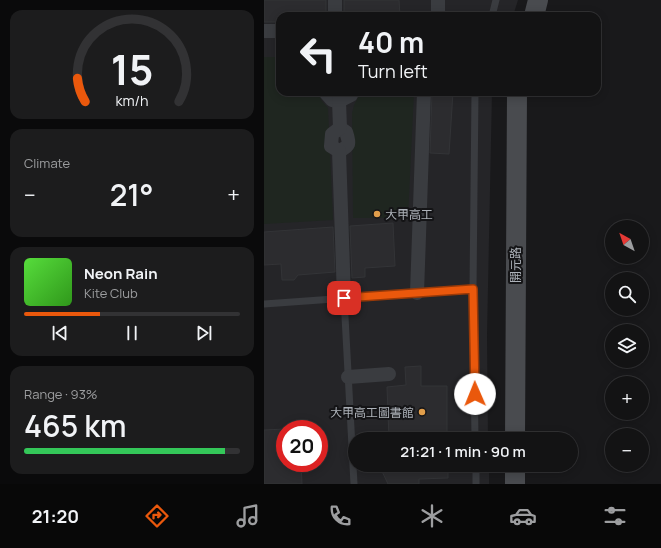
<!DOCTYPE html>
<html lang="en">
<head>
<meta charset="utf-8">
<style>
	:root { --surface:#131314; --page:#1c1c1d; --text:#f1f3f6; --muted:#9d9ea0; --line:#323234; --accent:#ea580c }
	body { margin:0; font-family:Manrope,"Noto Sans TC",sans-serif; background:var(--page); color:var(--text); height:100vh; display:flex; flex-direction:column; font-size:15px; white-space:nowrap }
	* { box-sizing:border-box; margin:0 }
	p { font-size:13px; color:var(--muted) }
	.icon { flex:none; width:22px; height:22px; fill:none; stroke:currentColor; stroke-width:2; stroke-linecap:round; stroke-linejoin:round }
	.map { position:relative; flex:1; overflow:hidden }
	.panel { display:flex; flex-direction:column; gap:10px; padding:10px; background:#0a0a0b; width:264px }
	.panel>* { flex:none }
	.banner { position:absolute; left:12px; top:12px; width:325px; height:84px; border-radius:12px; box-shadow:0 2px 10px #0003,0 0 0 1px var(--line); background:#131314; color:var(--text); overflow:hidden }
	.needle { width:26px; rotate:320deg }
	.buttons { position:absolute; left:341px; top:220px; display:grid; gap:8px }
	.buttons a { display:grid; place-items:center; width:44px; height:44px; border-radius:50%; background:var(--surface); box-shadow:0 2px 10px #0003,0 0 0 1px var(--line); font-size:20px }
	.speed { position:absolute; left:12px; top:420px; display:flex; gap:8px; font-size:20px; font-weight:700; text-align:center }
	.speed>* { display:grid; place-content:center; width:52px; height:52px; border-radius:50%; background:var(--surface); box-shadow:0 2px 10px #0003,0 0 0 1px var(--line); line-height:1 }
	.speed .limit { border:6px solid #d22; background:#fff; color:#111 }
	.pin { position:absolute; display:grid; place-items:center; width:34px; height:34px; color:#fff; margin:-17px; border-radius:8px; box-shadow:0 2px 6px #0006 }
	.me { position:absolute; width:44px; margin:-22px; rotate:359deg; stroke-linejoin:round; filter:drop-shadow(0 0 3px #0008) }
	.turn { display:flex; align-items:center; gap:14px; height:84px; padding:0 16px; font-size:18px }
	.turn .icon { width:52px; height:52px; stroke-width:2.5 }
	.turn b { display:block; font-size:28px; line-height:34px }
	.big { font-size:30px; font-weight:600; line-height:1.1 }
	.panel .widget { flex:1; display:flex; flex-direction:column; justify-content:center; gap:6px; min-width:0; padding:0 14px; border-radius:12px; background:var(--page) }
	.panel .dial { align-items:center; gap:0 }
	.dial svg { height:104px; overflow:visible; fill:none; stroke:var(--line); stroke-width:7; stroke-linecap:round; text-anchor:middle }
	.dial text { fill:var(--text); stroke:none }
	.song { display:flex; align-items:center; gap:12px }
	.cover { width:48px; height:48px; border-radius:6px; background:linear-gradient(135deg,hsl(110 70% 55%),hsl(110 70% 35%)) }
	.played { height:4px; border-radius:2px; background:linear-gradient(90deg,var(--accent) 35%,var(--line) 35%) }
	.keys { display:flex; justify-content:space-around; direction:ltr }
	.heat { display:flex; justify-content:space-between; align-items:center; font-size:22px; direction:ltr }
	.charge { height:6px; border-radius:3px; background:linear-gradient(90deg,#34c759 93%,var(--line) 0) }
	.trip { position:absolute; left:84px; top:432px; width:230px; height:40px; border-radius:20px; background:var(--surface); box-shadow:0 2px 10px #0003,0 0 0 1px var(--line); font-weight:600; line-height:40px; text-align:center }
	.tab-bar { display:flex; height:64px; justify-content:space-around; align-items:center; background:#080808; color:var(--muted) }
	.tab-bar .icon { width:28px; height:28px }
	.tab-bar .active { color:var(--accent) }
	.tab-bar b { font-size:18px; color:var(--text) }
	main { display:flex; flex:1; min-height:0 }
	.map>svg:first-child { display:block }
	.built { fill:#252528; fill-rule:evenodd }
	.green { fill:#1f2620 }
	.building { fill:#2c2c2f; stroke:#333437 }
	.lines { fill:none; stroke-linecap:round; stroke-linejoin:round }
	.lane { stroke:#3a3c40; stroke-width:7 }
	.street { stroke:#3a3c40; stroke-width:14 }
	.secondary { stroke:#494b4f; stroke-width:20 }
	.route-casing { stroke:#983908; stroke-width:10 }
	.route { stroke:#ea580c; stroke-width:7 }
	.poi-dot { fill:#e19e4b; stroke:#141416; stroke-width:1.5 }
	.labels { text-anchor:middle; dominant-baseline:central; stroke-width:4; stroke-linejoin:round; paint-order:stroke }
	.poi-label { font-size:12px; fill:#adb2b9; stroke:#141416; text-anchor:start }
	.street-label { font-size:12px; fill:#adb2b9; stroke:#141416 }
</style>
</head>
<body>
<main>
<section class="panel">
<div class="widget dial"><svg viewBox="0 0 100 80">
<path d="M14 69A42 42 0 1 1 86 69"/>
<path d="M14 69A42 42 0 0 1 8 51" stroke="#ea580c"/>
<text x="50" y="56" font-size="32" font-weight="700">15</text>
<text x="50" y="72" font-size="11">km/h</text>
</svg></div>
<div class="widget"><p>Climate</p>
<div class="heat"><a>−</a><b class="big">21°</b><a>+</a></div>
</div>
<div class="widget">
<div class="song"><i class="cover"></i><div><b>Neon Rain</b><p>Kite Club</p></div></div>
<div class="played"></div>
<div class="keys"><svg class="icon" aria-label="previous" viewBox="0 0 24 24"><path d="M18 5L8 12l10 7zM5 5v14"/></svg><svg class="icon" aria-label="pause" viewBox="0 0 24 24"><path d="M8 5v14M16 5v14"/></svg><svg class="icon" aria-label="next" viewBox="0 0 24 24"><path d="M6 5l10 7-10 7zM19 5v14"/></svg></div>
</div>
<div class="widget"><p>Range · 93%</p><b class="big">465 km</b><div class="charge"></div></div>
</section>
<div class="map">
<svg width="397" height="484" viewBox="0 0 397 484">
	<rect width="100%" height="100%" fill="#19191b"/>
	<!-- built -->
	<path class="built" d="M 0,0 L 254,0 L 249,16 L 16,16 L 16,92 L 228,92 L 223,336 L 224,439 L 91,439 L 91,465 L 225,465 L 225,484 L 0,484 ZM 21,429 L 55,429 L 55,463 L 21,463 Z"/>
	<!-- green -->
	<g class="green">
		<polygon points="0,57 16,57 16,92 53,92 58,101 64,108 69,220 0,224"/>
		<polygon points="97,92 150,92 144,218 89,218 88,113 90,105"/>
	</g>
	<!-- building -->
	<g class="building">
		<polygon points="0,0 62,0 62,16 16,16 16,22 0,22"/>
		<polygon points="80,0 135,0 136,16 80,16"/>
		<polygon points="168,92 189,92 185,154 166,153"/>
		<polygon points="129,223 131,266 101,268 101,277 88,278 86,226"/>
		<polygon points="69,227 71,272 34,275 30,280 18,280 17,264 0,265 0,232"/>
		<polygon points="157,366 157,386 183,386 183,439 125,439 123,387 142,385 141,367"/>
		<polygon points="21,429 21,463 37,463 38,484 0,484 0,430"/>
		<polygon points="115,465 184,465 184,478 155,479 155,484 124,484"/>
	</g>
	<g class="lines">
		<!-- lane -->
		<g class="lane">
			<polyline points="228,16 232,0"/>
			<polyline points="209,289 211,439"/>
			<polyline points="80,298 90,484"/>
			<polyline points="0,304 209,289 211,92"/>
			<polyline points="212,465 212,484"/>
		</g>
		<!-- street -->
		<g class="street">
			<polyline points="71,0 71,16"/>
			<polyline points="172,16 174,15 174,0"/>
			<polyline points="0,31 16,31"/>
			<polyline points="61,92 68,100 75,101"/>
			<path d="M 75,151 C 86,146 86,144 82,132 L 76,128"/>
			<polyline points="153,293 160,92"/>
			<polyline points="80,298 75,151 67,146 68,134 76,128 75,101 87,95 88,92"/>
			<polyline points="84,377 125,374"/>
		</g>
		<!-- secondary -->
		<g class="secondary">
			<polyline points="270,16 274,0"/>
			<polyline points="251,439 253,92"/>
			<polyline points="251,484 251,465"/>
		</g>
	</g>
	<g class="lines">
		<defs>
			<polyline id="route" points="80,298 209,289 211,394"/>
		</defs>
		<!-- route casing -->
		<use href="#route" class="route-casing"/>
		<!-- route -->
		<use href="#route" class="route"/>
	</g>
	<!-- markers -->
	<g class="poi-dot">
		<circle cx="113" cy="214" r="4"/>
		<circle cx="158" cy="412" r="4"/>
	</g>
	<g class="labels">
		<!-- poi labels -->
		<g class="poi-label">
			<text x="121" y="214">大甲高工</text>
			<text x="150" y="412" text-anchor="end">大甲高工圖書館</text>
		</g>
		<!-- street labels -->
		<g class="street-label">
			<text transform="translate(251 265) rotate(-90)">開元路</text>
		</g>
	</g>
</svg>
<div class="buttons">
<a><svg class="needle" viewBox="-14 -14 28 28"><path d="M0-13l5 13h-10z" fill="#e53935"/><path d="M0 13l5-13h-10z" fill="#9d9ea0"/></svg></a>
<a><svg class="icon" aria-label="search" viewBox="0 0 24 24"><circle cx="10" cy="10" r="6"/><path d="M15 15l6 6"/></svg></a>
<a><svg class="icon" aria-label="layers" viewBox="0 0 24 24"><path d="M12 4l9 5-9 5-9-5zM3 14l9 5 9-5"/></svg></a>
<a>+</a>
<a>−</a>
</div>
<div class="speed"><div class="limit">20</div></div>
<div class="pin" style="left:80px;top:298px;background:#d93025"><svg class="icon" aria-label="arrive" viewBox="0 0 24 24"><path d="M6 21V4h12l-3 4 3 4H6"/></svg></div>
<svg class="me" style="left:211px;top:394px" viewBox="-20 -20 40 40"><circle r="19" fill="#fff"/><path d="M0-13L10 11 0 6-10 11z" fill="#ea580c"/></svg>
<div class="trip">21:21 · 1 min · 90 m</div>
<div class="banner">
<div class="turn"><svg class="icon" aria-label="left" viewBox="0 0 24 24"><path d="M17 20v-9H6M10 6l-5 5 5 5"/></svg><div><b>40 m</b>Turn left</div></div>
</div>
</div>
</main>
<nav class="tab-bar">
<b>21:20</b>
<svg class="icon active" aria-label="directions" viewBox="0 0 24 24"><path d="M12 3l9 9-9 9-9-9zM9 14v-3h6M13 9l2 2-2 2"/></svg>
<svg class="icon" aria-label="music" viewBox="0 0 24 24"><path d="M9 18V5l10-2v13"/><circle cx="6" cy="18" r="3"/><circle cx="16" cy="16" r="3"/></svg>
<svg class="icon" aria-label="phone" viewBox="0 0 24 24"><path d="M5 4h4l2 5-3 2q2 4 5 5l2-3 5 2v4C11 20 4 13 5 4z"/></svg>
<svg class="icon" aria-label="climate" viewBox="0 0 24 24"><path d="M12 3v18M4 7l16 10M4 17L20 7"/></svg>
<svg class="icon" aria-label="car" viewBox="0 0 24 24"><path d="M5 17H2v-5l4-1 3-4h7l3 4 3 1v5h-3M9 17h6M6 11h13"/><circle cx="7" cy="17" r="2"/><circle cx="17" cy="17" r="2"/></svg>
<svg class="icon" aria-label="filters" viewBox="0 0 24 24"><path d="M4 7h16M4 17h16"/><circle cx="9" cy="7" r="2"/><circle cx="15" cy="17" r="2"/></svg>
</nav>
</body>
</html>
